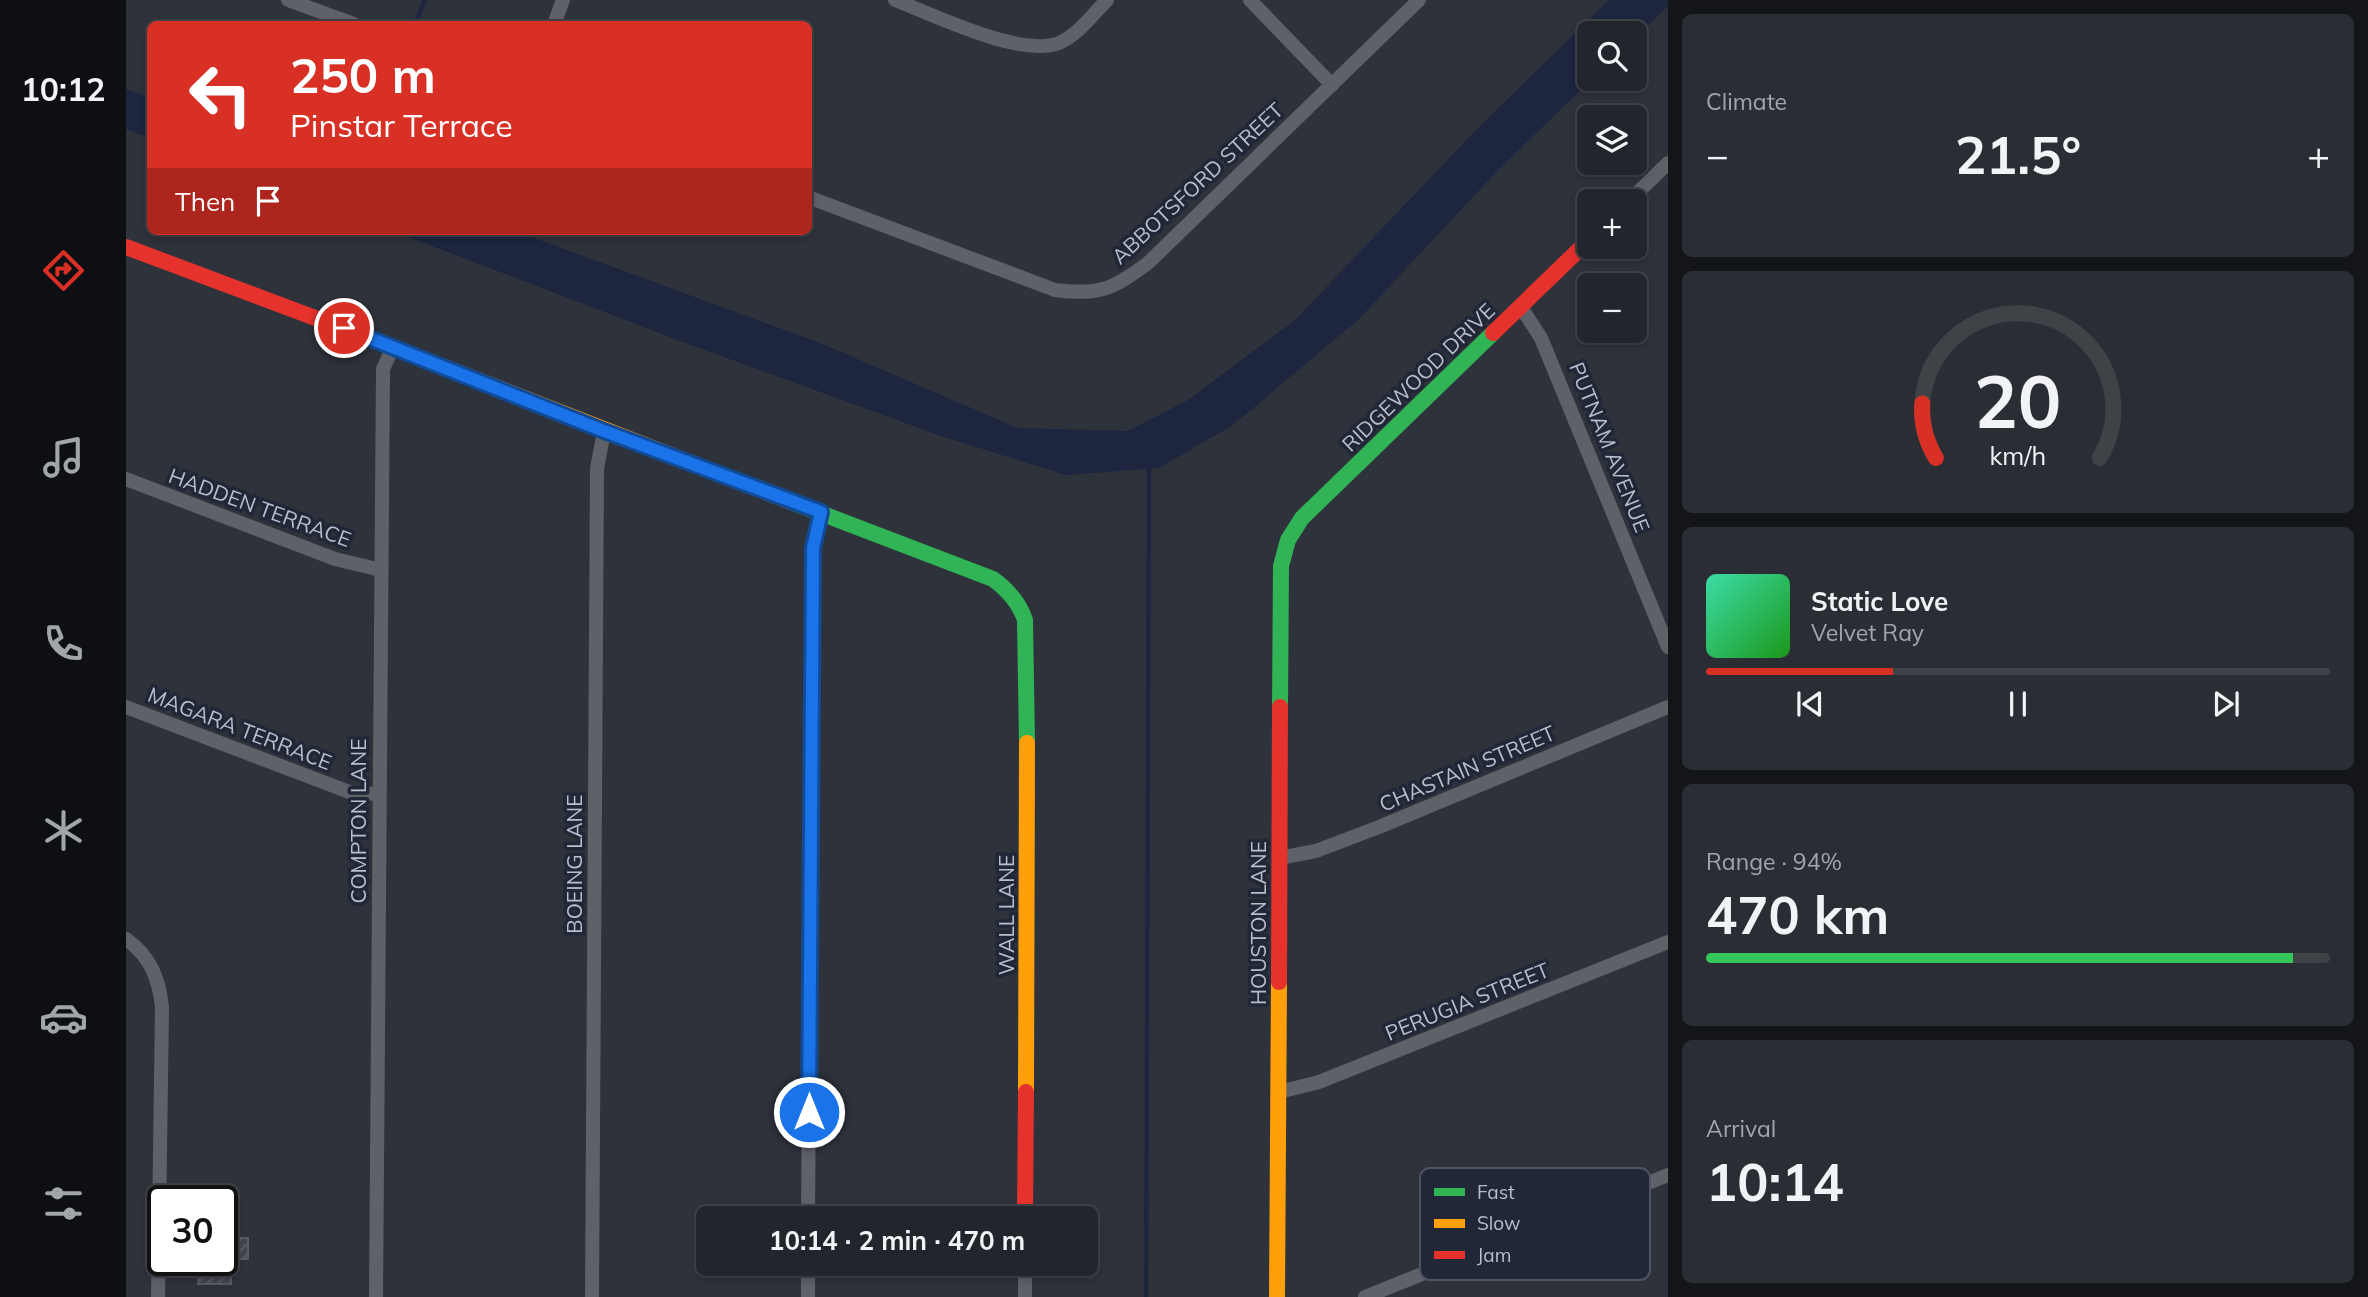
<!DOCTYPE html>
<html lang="en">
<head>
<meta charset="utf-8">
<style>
	:root { --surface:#22262c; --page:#2a2e34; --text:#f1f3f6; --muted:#a2a5a9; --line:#3f4348; --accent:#d93025 }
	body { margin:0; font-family:Mulish,sans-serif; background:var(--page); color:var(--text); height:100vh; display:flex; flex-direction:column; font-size:26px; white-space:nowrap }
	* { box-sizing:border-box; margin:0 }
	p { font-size:23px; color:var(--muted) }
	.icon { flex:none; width:38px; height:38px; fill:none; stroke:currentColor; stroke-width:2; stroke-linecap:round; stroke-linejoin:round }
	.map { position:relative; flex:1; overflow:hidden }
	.details { display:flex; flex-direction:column; gap:14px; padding:14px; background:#131518; width:700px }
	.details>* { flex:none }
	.hud { position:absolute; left:21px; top:21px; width:665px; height:214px; border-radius:10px; box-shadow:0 4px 10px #0003,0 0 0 2px var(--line); background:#d93025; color:#fff; overflow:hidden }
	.tools { position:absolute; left:1451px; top:21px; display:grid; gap:14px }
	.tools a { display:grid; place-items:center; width:70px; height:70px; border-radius:10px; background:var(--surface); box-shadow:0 4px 10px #0003,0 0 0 2px var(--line); font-size:35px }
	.speed { position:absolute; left:21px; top:1185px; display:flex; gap:14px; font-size:35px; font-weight:700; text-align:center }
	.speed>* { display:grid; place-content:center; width:91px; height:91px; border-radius:50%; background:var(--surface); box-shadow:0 4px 10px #0003,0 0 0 2px var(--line); line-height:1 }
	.speed .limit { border:4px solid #111; border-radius:10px; background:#fff; color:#111 }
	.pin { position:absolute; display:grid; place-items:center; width:60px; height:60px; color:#fff; margin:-30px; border:4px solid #fff; border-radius:50%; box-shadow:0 2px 7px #0007 }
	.me { position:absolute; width:77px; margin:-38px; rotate:0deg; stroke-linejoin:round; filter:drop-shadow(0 0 5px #0008) }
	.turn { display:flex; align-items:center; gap:24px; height:147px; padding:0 28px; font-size:32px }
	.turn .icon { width:91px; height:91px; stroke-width:2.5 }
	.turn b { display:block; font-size:49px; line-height:60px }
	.then { display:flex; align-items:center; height:66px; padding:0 28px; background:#0003; gap:14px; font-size:26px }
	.big { font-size:52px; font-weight:700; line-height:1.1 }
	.details .widget { flex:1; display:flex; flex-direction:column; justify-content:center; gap:10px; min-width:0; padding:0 24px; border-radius:10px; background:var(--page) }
	.details .dial { align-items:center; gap:0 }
	.dial svg { height:182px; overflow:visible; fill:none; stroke:var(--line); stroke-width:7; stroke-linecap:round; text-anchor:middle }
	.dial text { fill:var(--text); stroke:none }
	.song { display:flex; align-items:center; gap:21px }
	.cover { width:84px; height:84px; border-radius:10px; background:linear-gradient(135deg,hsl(160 70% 55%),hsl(120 70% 35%)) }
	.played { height:7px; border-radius:4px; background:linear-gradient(90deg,var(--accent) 30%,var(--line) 30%) }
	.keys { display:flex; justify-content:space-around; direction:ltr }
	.heat { display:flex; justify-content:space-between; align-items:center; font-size:38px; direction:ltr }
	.charge { height:10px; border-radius:5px; background:linear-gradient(90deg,#34c759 94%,var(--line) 0) }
	.trip { position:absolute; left:570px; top:1206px; width:402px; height:70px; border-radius:10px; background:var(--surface); box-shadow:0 4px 10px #0003,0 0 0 2px var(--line); font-weight:700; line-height:70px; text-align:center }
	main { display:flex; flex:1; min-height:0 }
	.tabs { display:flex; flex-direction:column; width:126px; justify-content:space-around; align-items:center; background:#0e0f12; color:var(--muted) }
	.tabs .icon { width:49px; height:49px }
	.tabs .active { color:var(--accent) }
	.tabs b { font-size:32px; color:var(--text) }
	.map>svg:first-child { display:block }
	.water { fill:#1d253f }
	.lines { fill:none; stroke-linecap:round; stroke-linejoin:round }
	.stream { stroke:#1d253f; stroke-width:4.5 }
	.building { fill:url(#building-hatch); stroke:#575a63; stroke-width:2 }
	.street { stroke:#5f6169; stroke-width:14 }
	.fast { stroke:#30b455; stroke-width:16 }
	.slow { stroke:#ff9f0a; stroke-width:16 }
	.jam { stroke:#e5322d; stroke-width:16 }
	.route-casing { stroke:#114b97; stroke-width:18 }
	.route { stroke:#1a73e8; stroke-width:12 }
	.labels { text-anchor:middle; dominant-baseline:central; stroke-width:7; stroke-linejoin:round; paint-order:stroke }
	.street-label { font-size:21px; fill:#babecb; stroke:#212737 }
	.key { fill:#212737; stroke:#4f5463; stroke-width:2 }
	.key-label { font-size:19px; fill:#babecb }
</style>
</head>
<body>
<main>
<nav class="tabs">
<b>10:12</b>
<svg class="icon active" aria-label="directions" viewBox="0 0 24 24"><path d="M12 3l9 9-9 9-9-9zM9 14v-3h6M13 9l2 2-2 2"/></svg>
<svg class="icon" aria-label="music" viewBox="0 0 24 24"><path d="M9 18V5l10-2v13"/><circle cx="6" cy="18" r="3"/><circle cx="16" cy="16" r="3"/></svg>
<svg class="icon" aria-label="phone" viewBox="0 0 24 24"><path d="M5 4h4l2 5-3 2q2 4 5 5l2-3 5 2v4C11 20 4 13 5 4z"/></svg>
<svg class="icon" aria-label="climate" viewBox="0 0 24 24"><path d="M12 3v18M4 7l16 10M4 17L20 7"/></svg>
<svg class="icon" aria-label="car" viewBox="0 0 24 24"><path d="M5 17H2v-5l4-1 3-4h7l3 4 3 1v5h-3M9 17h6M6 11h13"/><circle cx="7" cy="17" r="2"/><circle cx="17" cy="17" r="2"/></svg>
<svg class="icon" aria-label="filters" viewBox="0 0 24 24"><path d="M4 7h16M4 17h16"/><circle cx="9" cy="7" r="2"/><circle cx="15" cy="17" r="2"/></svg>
</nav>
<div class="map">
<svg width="1542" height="1297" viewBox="0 0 1542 1297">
	<defs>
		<pattern id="building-hatch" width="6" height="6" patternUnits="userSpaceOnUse" patternTransform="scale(1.75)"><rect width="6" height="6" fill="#434650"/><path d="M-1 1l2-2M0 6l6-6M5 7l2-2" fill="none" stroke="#5c5f68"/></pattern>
	</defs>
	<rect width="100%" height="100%" fill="#2e323b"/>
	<!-- water -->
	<g class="water">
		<polygon points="1483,0 1542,0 1542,6 1509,38 1508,33 1463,33 1463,79 1466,79 1372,170 1233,319 1107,425 1033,468 940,475 815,436 557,342 267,231 389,231 694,343 892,428 1002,431 1062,400 1169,320 1351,129"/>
		<polygon points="0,89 24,98 24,138 0,129"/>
	</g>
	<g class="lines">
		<!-- stream -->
		<g class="stream">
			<polyline points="289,24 299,0"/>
			<polyline points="1020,1297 1023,465"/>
		</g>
	</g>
	<!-- building -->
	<g class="building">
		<rect x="96" y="1238" width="26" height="21"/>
		<polygon points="75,1260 105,1260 105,1284 72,1284"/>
	</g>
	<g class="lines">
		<!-- street -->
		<g class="street">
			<polyline points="162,0 228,24"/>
			<path d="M 769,0 C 808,15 895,58 933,43 C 952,35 967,14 981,0"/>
			<polyline points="1124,0 1206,85"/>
			<polyline points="428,24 437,0"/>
			<path d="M 682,197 L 929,290 C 973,296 987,289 1022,263 L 1293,0"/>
			<polyline points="1503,201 1542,163"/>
			<polyline points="1395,307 1415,338 1542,647"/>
			<polyline points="0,479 209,559 255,570"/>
			<polyline points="0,707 226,793 253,794"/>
			<polyline points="1153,858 1190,851 1253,827 1542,707"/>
			<path d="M 0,939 C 24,956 33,978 36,1007 L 32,1297"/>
			<polyline points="1153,1092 1193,1082 1542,942"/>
			<polyline points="682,1218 687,548 695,512"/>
			<polyline points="250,1297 257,369 267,347"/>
			<polyline points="466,1297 471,469 478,431"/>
			<polyline points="682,1297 682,1264"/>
			<polyline points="899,1297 899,1264"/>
			<polyline points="1239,1297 1542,1175"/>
		</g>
		<!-- fast -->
		<g class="fast">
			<path d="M 663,501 L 867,579 C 882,590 893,602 899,620 L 901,743"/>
			<polyline points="1154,707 1155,566 1162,540 1176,518 1367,333"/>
		</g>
		<!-- slow -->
		<g class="slow">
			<polyline points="256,343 663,501"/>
			<polyline points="900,1092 901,743"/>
			<polyline points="1151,1297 1153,982"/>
		</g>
		<!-- jam -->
		<g class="jam">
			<polyline points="0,247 256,343"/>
			<polyline points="1367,333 1463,240"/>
			<polyline points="1153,982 1154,707"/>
			<polyline points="899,1218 900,1092"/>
		</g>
	</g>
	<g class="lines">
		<defs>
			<polyline id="route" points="218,328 478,431 695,512 687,548 683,1112"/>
		</defs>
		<!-- route casing -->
		<use href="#route" class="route-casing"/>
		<!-- route -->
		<use href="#route" class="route"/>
	</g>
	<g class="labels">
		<!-- street labels -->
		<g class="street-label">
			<text transform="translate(1071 183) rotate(-43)">ABBOTSFORD STREET</text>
			<text transform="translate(1292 377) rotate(-44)">RIDGEWOOD DRIVE</text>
			<text transform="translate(1484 447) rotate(68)">PUTNAM AVENUE</text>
			<text transform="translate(134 507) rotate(20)">HADDEN TERRACE</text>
			<text transform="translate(114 728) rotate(21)">MAGARA TERRACE</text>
			<text transform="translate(1341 768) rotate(-23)">CHASTAIN STREET</text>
			<text transform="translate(232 821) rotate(-90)">COMPTON LANE</text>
			<text transform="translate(448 864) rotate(-90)">BOEING LANE</text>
			<text transform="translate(880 915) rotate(-90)">WALL LANE</text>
			<text transform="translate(1132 923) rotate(-90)">HOUSTON LANE</text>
			<text transform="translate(1341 1001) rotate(-22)">PERUGIA STREET</text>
		</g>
	</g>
	<!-- legend -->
	<rect x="1294" y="1168" width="230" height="112" rx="10" class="key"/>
	<rect x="1308" y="1188" width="31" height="8" fill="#30b455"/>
	<rect x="1308" y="1219" width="31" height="9" fill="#ff9f0a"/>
	<rect x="1308" y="1251" width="31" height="8" fill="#e5322d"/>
	<g class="key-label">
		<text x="1351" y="1199">Fast</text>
		<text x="1351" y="1230">Slow</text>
		<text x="1351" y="1262">Jam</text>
	</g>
</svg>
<div class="tools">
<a><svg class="icon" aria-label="search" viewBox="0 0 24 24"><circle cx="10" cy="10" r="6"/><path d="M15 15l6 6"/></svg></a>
<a><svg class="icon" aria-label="layers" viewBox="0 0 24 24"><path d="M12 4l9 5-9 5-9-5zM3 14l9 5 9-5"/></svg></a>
<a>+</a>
<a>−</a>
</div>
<div class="speed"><div class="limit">30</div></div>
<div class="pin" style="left:218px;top:328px;background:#d93025"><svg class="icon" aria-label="arrive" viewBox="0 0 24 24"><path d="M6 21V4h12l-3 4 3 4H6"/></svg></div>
<svg class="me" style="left:683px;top:1112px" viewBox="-20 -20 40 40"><circle r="17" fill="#1a73e8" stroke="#fff" stroke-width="3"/><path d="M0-11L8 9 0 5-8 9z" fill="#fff"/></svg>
<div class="trip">10:14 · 2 min · 470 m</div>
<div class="hud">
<div class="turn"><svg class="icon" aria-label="left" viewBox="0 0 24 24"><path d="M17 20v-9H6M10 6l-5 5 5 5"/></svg><div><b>250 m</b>Pinstar Terrace</div></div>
<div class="then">Then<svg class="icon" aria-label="arrive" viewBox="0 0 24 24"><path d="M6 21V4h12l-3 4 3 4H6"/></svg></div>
</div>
</div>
<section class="details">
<div class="widget"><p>Climate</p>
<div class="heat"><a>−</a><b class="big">21.5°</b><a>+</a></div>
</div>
<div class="widget dial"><svg viewBox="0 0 100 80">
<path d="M14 69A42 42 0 1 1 86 69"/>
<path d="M14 69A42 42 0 0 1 8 45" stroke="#d93025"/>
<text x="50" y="56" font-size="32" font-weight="700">20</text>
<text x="50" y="72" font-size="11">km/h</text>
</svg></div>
<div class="widget">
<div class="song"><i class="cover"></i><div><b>Static Love</b><p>Velvet Ray</p></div></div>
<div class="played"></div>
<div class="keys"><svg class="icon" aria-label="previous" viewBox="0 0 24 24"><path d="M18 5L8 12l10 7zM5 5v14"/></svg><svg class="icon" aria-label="pause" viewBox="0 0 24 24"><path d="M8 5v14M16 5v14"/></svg><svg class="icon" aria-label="next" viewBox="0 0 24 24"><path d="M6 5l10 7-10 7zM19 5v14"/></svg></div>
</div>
<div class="widget"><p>Range · 94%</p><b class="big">470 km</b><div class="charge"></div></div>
<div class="widget"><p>Arrival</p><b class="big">10:14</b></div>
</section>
</main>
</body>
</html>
